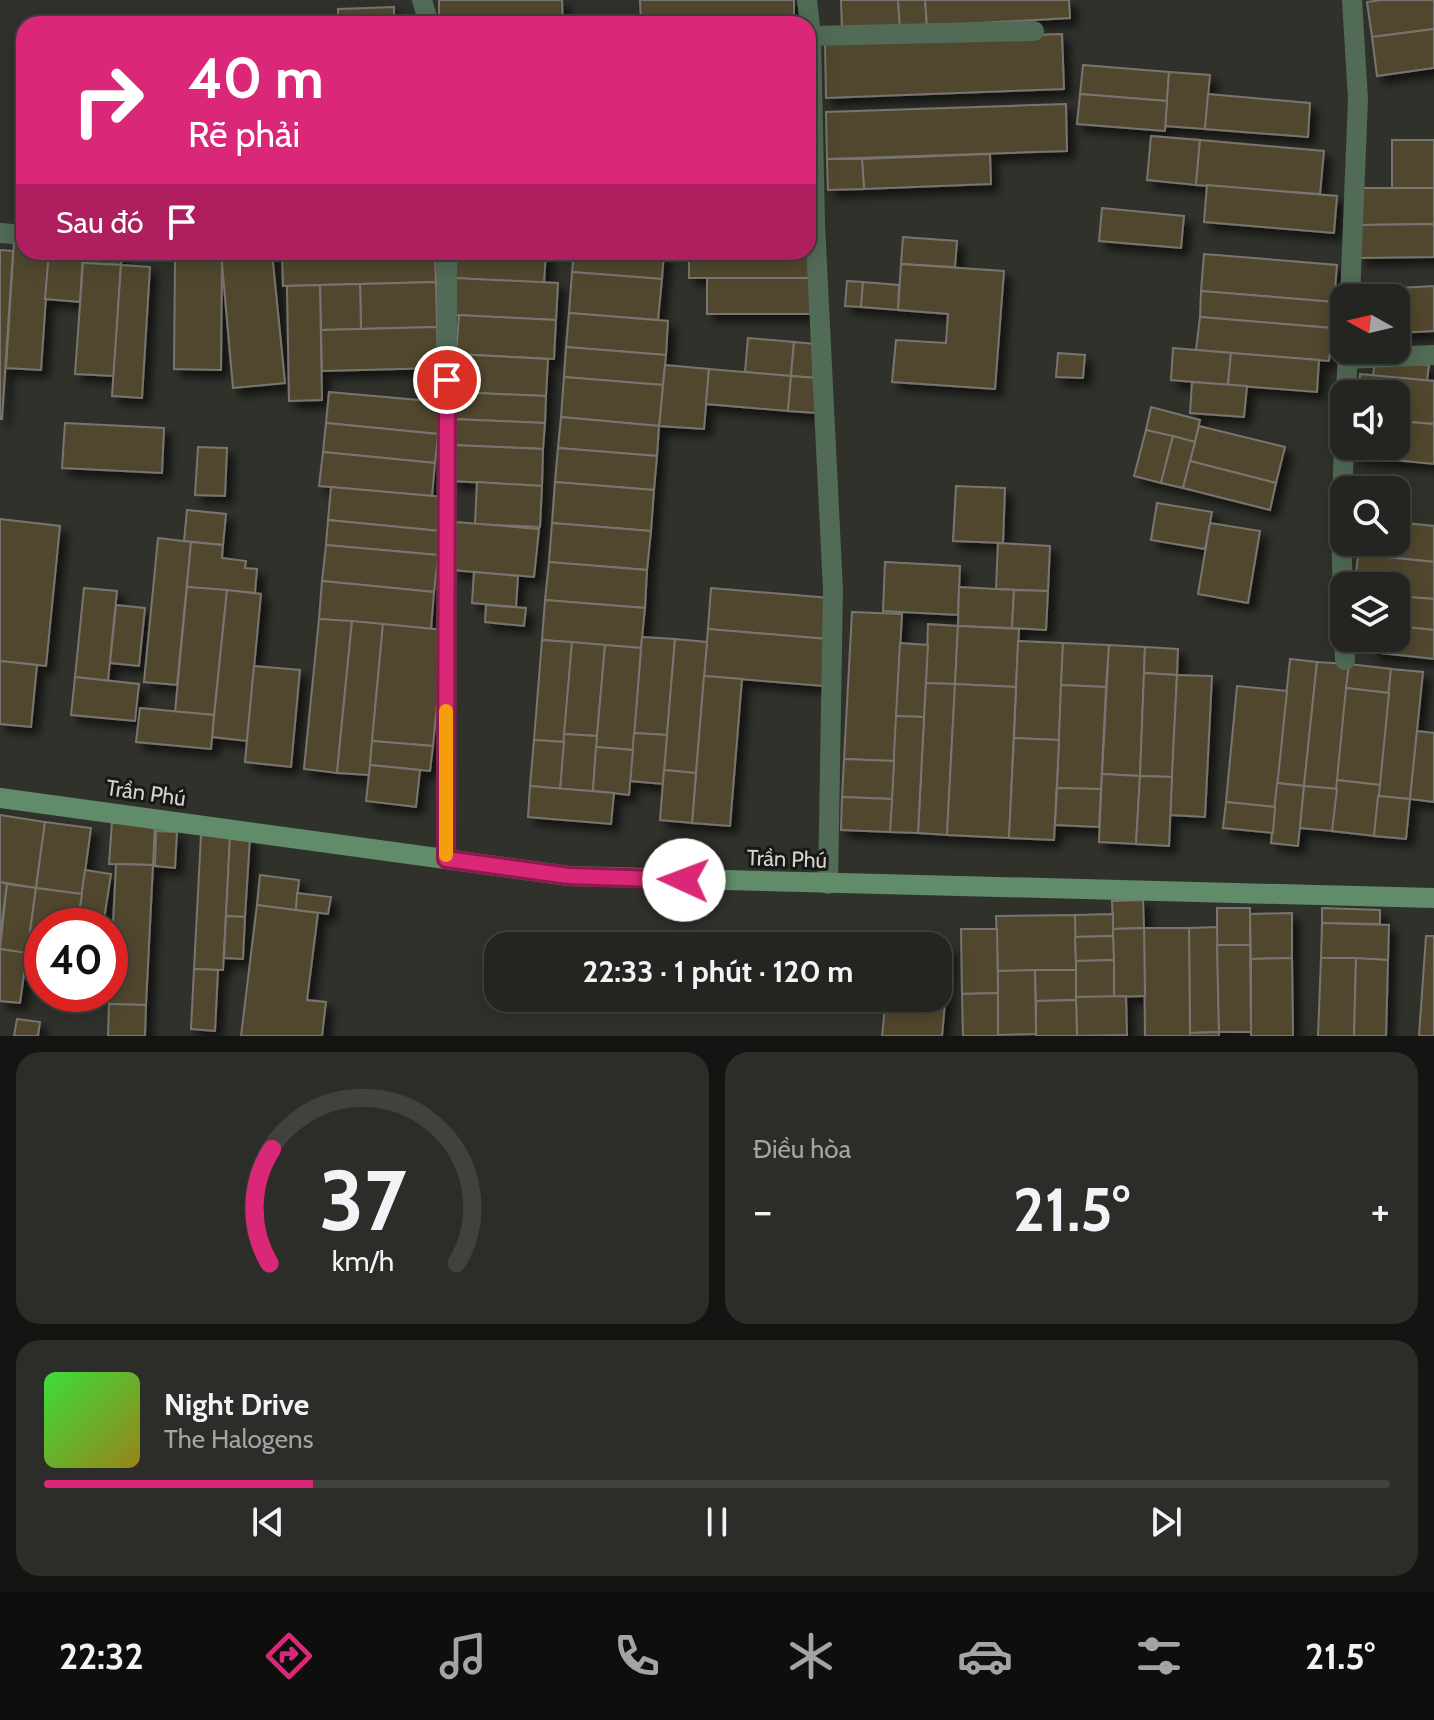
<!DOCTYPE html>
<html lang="vi">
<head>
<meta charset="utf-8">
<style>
	:root { --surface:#242520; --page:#2c2d29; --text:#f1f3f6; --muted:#a3a5a5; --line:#41423e; --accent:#db2777 }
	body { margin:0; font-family:Cabin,sans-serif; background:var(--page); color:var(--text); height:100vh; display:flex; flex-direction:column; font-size:30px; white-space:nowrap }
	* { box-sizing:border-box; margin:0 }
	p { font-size:26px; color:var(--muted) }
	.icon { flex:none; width:44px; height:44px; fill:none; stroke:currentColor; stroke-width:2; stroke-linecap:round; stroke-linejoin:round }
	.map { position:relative; height:1036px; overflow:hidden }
	.panel { display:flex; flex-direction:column; gap:16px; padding:16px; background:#141412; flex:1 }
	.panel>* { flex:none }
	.banner { position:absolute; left:16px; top:16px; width:800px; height:244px; border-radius:24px; box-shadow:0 4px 20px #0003,0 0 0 2px var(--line); background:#db2777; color:#fff; overflow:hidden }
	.needle { width:52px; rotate:278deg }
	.buttons { position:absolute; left:1330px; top:284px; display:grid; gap:16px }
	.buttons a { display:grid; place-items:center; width:80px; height:80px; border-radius:16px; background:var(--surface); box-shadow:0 4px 20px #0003,0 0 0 2px var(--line); font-size:40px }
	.speed { position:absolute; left:24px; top:908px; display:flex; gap:16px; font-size:40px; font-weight:700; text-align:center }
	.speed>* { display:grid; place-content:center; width:104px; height:104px; border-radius:50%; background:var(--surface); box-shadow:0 4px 20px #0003,0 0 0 2px var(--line); line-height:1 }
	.speed .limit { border:12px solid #d22; background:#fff; color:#111 }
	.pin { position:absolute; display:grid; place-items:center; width:68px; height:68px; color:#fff; margin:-34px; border:4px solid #fff; border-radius:50%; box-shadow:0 2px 8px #0007 }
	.me { position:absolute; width:88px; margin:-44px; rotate:272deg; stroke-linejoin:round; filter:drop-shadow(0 0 6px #0008) }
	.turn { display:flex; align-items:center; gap:28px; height:168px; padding:0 40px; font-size:36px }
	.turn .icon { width:104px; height:104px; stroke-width:2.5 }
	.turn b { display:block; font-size:56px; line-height:68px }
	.then { display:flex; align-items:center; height:76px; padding:0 40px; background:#0003; gap:16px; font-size:30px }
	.big { font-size:60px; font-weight:800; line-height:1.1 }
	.panel .widget { flex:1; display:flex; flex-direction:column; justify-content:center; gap:12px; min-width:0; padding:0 28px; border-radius:24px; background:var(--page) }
	.panel .dial { align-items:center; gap:0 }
	.dial svg { height:208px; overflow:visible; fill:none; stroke:var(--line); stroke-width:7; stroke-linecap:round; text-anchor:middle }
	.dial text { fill:var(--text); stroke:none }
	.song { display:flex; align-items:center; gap:24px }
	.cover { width:96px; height:96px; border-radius:12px; background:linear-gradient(135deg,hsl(120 70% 55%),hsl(50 70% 35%)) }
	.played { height:8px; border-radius:4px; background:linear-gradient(90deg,var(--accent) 20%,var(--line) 20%) }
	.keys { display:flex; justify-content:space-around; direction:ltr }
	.heat { display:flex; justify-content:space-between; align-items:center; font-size:44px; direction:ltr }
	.panel .tiles { flex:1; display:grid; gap:16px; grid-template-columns:1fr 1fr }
	.widget:last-child { grid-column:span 2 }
	.trip { position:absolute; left:484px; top:932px; width:468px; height:80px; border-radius:24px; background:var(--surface); box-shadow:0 4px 20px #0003,0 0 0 2px var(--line); font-weight:800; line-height:80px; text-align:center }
	.tab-bar { display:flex; height:128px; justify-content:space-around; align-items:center; background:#0e0f0d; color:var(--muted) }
	.tab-bar .icon { width:56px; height:56px }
	.tab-bar .on { color:var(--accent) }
	.tab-bar b { font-size:36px; color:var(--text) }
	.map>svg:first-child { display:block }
	.building { fill:#51472e; stroke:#78756f; stroke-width:2; filter:url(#shadow) }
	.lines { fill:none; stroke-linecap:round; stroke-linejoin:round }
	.street { stroke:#516b56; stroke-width:20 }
	.secondary { stroke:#618c6a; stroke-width:20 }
	.route-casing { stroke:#8e194d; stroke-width:20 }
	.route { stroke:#db2777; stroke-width:14 }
	.slow { stroke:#f59e0b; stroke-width:14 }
	.labels { text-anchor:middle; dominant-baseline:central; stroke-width:6; stroke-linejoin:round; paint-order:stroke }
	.street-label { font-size:22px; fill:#d3d4d0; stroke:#181916 }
</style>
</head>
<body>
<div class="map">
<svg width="1434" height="1036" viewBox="0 0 1434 1036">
	<defs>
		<filter id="shadow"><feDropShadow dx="7" dy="7" stdDeviation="4" flood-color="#0009"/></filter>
	</defs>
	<rect width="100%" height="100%" fill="#30312b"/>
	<!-- building -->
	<g class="building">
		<polygon points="439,0 562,0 563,24 439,24"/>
		<polygon points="640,0 794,0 794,24 641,24"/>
		<polygon points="841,0 898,0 900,28 842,31"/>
		<polygon points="898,0 925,0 927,26 900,28"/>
		<polygon points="925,0 1069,0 1070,18 927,26"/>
		<polygon points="1380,0 1434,0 1434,29 1372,37 1367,2"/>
		<polygon points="394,7 394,24 338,24 338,9"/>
		<polygon points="1434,29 1434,68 1377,76 1372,37"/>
		<polygon points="1062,34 1064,89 826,98 825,42"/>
		<polygon points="1083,65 1169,72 1167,101 1080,94"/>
		<polygon points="1169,72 1210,75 1205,129 1165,126"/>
		<polygon points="1080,94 1167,101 1165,131 1077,124"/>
		<polygon points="1208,94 1310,103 1308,137 1205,129"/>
		<polygon points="1066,104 1067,151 827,159 826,112"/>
		<polygon points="1151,136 1200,140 1196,185 1147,180"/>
		<polygon points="1200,140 1324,151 1320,194 1196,185"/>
		<rect x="1392" y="140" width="42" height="48"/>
		<polygon points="990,154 991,184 864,189 862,159"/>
		<polygon points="827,159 862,159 864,189 828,190"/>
		<polygon points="1207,185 1337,196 1334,233 1204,222"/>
		<polygon points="1358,188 1434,188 1434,224 1359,225"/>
		<polygon points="1102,208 1184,216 1181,248 1099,241"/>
		<polygon points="1434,224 1434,257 1359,258 1359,225"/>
		<polygon points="903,237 957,241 955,267 901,264"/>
		<polygon points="14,242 24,243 24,252 49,252 41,370 6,368"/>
		<polygon points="0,250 13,251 2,419 0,419"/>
		<polygon points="49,252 83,252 80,302 45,299"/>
		<polygon points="83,252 122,252 121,265 83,263"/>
		<polygon points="221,252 272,252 285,383 233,388"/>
		<polygon points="282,252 435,252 436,282 283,286"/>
		<polygon points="457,252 546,252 544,283 455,278"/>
		<polygon points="574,252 664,252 662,279 572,272"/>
		<polygon points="689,252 808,252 811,278 689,278"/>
		<polygon points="1204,254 1337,265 1334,302 1201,291"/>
		<polygon points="175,260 222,260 221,370 174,369"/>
		<polygon points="83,263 121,265 114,376 75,374"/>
		<polygon points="901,264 1004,271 995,389 892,382 896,340 946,343 948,314 898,310"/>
		<polygon points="121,265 150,267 142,398 112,396"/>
		<polygon points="572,272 662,279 658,320 569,313"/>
		<polygon points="455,278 558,283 556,320 453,315"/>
		<rect x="707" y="278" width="104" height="36"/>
		<polygon points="847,281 863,282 861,307 845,306"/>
		<polygon points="436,282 437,327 361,329 360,284"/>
		<polygon points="863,282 899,285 898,310 861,307"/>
		<polygon points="360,284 361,329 321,330 320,285"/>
		<polygon points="320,285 322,400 289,401 287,286"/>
		<polygon points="1434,286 1434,331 1396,333 1396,298 1362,298 1361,290"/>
		<polygon points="1201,291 1334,302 1332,328 1200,317"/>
		<polygon points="569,313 668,321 666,355 566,347"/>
		<polygon points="459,315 556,320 554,359 456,354"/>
		<polygon points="1200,317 1332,328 1329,361 1196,350"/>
		<polygon points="437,327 438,368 322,371 321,330"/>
		<polygon points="748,338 794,342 791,376 745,372"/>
		<polygon points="794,342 815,344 813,378 791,376"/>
		<polygon points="566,347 666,355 663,385 564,377"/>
		<polygon points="1173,348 1231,353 1228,385 1171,380"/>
		<polygon points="1058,353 1085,355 1083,378 1056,377"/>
		<polygon points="1231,353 1319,360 1317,392 1228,385"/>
		<polygon points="456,354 548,359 546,396 454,392"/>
		<polygon points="1375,360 1429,365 1427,381 1373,376"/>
		<polygon points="665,365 709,369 704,429 659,426"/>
		<polygon points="709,369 791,376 788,411 706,404"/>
		<polygon points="1360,374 1434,381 1434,424 1396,421 1396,394 1359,394"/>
		<polygon points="791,376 819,378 816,413 788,411"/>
		<polygon points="564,377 663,385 659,426 561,417"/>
		<polygon points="1192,382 1247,386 1244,417 1190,413"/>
		<polygon points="329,392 441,402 438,434 326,423"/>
		<polygon points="454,392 546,396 545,423 453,419"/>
		<polygon points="1151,407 1200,420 1195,442 1146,430"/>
		<polygon points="561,417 659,426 657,456 558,448"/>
		<polygon points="453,419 545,423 543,449 452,445"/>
		<polygon points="1396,421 1434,424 1434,464 1353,456 1354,446 1396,446"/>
		<polygon points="65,423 164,428 162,473 62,468"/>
		<polygon points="326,423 438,434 435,463 323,452"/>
		<polygon points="1199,426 1285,447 1276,483 1190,461"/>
		<polygon points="1146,430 1173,436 1161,483 1134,476"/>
		<polygon points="1173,436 1195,442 1183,488 1161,483"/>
		<polygon points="452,445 543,449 542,486 450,481"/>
		<polygon points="198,447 227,448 225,496 195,495"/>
		<polygon points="558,448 657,456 654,490 555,482"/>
		<polygon points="323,452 435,463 432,496 319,486"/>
		<polygon points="1190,461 1276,483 1270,510 1183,488"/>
		<polygon points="477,482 542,486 540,527 475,524"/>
		<polygon points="555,482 654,490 651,531 552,523"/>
		<polygon points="956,486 1005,488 1003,543 953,541"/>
		<polygon points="331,487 444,497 440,531 328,520"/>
		<polygon points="1157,503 1212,512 1205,549 1151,540"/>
		<polygon points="187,510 226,514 223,545 184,541"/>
		<polygon points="0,519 60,526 46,666 0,661"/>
		<polygon points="328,520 440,531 438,555 326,545"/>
		<polygon points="456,522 539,529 534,577 452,570"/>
		<polygon points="1396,522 1434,526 1434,562 1358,554 1359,542 1396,542"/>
		<polygon points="552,523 651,531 647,570 549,562"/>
		<polygon points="1210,523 1260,531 1248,603 1198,594"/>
		<polygon points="158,538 191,542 177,685 144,682"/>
		<polygon points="191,542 223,545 222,558 246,561 245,568 257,569 255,593 187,587"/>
		<polygon points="998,543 1050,546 1048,591 996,589"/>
		<polygon points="326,545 438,555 434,592 322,581"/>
		<polygon points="1358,554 1434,562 1434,599 1396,596 1396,586 1355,586"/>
		<polygon points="549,562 647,570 645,608 545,600"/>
		<polygon points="885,562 960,566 958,615 883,611"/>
		<polygon points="474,572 518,576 516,607 472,603"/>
		<polygon points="322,581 434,592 431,629 319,619"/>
		<polygon points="187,587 227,590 214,715 175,712"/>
		<polygon points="959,587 1014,590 1012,628 958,626"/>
		<polygon points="84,588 117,591 108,681 75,677"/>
		<polygon points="711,588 830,598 827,639 708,629"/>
		<polygon points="227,590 261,594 247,741 212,737"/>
		<polygon points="1014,590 1048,591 1046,630 1012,628"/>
		<polygon points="1396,596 1434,599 1434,630 1396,626"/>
		<polygon points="545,600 645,608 641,648 542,640"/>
		<polygon points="116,605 145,608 139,666 110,663"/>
		<polygon points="486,605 526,608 524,626 485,622"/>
		<polygon points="852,612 902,614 894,761 844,759"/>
		<polygon points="319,619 352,621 337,773 304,769"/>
		<polygon points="352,621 383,624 369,775 337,773"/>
		<polygon points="383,624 444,630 433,746 372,741"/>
		<polygon points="928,624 958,626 955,684 926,683"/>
		<polygon points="958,626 1019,629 1016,687 955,684"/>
		<polygon points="1396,626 1434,630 1434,659 1372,652 1373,638 1396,638"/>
		<polygon points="708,629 827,639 823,686 704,676"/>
		<polygon points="642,637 675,639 667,735 634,733"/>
		<polygon points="675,639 707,642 696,773 664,770"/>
		<polygon points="542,640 572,642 564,742 534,740"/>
		<polygon points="1018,641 1063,643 1059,740 1014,738"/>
		<polygon points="572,642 605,645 597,736 564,734"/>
		<polygon points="900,643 928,645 924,717 896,716"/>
		<polygon points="1063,643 1109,645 1106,687 1061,685"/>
		<polygon points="605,645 641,648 633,750 596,747"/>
		<polygon points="1109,645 1145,647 1140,776 1102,774"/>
		<polygon points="1145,647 1178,649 1177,675 1144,673"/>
		<polygon points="1290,659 1317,662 1304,786 1277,783"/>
		<polygon points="0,661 37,665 31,727 0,724"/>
		<polygon points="1317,662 1349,664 1337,789 1304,786"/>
		<polygon points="1349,664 1391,669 1389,693 1346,688"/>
		<polygon points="254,666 300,670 291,767 245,762"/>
		<polygon points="1391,669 1423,672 1410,799 1378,796"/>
		<polygon points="1144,673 1177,675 1172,777 1140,776"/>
		<polygon points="1177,675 1212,676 1205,817 1170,815"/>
		<polygon points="704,676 742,679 730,826 692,823"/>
		<polygon points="75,677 139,684 135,721 71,715"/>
		<polygon points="926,683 955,684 947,835 918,833"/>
		<polygon points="955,684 1016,687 1009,838 947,835"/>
		<polygon points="1061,685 1106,687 1101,789 1057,788"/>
		<polygon points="1237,686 1287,691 1275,807 1226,802"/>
		<polygon points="1346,688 1389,693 1380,785 1337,780"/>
		<polygon points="140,708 214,715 211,749 136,742"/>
		<polygon points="896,716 924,717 918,833 890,832"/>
		<polygon points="1417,731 1434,733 1434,802 1410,799"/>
		<polygon points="634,733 667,735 663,784 630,781"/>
		<polygon points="564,734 597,736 593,791 560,789"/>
		<polygon points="1014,738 1059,740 1054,840 1009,838"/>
		<polygon points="534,740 564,742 560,789 530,786"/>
		<polygon points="372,741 433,746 430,771 370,765"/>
		<polygon points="596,747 633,750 629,795 593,791"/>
		<polygon points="844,759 894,761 892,799 842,797"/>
		<polygon points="370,765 420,770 416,807 366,801"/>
		<polygon points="664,770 696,773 692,823 660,820"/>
		<polygon points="1102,774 1140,776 1136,844 1099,842"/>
		<polygon points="1140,776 1172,777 1169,846 1136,844"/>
		<polygon points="1337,780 1380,785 1374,836 1332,831"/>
		<polygon points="1277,783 1304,786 1298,846 1271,843"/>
		<polygon points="530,786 614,793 611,824 528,817"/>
		<polygon points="1304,786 1337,789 1332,831 1300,828"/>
		<polygon points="1057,788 1101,789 1099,827 1055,825"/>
		<polygon points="1378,796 1410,799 1406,839 1374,836"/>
		<polygon points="842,797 892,799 890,832 841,830"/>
		<polygon points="1226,802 1275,807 1273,833 1223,828"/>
		<polygon points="0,815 45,822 36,888 0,882"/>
		<polygon points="45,822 91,828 82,894 36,888"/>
		<polygon points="112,822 155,824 153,865 109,864"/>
		<polygon points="156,831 177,832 175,868 155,866"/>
		<polygon points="201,835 230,836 223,970 194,969"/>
		<polygon points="230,836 250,837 245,917 226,916"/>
		<polygon points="116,864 153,865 146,1005 109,1004"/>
		<polygon points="85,870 111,874 103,926 77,926"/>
		<polygon points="260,875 299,880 296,910 257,905"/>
		<polygon points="0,882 7,884 0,937"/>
		<polygon points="7,884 36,888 27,953 0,949"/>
		<polygon points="36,888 82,894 77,926 42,926 42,933 30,932"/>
		<polygon points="297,893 331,897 328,914 296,910"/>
		<polygon points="1143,900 1144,928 1113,929 1112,901"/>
		<polygon points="257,905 318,913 307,1000 326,1002 322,1036 241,1036"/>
		<rect x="1217" y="908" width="33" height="37"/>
		<polygon points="1322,908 1380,910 1380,924 1322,923"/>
		<polygon points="1292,913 1292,958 1251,959 1250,914"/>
		<polygon points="1113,914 1113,936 1075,937 1075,915"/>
		<polygon points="1075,915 1076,970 998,971 996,916"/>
		<polygon points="226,916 245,917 243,959 224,958"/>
		<polygon points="1322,923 1389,925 1388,960 1321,958"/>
		<polygon points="1217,927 1219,1032 1190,1033 1189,928"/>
		<polygon points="1144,928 1189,928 1190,1036 1145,1036"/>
		<polygon points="1144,928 1145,996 1114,997 1113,929"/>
		<polygon points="961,929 997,929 998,993 962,994"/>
		<polygon points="35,932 42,933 42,983 28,981"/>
		<polygon points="1113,936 1114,960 1076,961 1075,937"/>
		<polygon points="1426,936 1434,936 1434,1036 1419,1036"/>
		<polygon points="1217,945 1250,945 1251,1032 1219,1032"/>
		<polygon points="938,947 950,948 942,1036 882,1036 886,998 938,998"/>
		<polygon points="0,949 27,953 20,1003 0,1001"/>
		<polygon points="1292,958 1293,1036 1251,1036 1251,959"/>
		<polygon points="1321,958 1356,958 1354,1036 1318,1036"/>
		<polygon points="1356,958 1388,960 1386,1036 1354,1036"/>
		<polygon points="1114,960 1114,997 1076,997 1076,961"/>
		<polygon points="194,969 218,970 215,1031 191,1029"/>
		<polygon points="1035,970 1036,1034 998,1035 998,971"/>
		<polygon points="1035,970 1076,970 1076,1000 1036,1001"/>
		<polygon points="998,993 998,1036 963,1036 962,994"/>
		<polygon points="1126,996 1127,1035 1077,1036 1076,997"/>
		<polygon points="1076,1000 1077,1036 1036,1036 1036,1001"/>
		<polygon points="109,1004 146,1005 145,1036 108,1036"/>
		<polygon points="17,1019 40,1022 38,1036 14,1036"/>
		<polygon points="1219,1032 1219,1036 1190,1036 1190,1033"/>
	</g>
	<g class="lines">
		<!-- street -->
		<g class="street">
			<polyline points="422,0 429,24"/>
			<polyline points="807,0 811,36 815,224 833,590 828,884"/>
			<polyline points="808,36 1034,31"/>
			<polyline points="0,233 24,235"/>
			<polyline points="1350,298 1358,99 1352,0"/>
			<polyline points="1347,359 1434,355"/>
			<polyline points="1346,394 1348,350"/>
			<polyline points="1344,446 1341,529 1345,660"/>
			<polyline points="446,859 447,252"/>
		</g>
		<!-- secondary -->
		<polyline class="secondary" points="0,798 569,876 1434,898"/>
	</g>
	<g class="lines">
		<defs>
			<polyline id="route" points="447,380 446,859 569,876 684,880"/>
		</defs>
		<!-- route casing -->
		<use href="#route" class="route-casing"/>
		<!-- route -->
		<use href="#route" class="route"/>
		<!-- slow -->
		<polyline class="slow" points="446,855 446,711"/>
	</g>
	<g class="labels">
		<!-- street labels -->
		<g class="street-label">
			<text transform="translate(146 793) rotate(8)">Trần Phú</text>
			<text transform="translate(787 859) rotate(2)">Trần Phú</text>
		</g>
	</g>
</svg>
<div class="buttons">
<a><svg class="needle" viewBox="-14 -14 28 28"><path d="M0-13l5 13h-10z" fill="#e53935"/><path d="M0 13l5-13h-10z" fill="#a3a5a5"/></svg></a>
<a><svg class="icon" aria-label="sound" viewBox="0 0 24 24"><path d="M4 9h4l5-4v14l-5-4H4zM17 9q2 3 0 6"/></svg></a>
<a><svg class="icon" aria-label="search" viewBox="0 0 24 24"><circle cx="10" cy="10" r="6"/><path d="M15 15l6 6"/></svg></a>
<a><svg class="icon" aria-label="layers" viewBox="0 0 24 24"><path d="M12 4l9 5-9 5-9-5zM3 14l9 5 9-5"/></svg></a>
</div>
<div class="speed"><div class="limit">40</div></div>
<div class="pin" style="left:447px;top:380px;background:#d93025"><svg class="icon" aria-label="arrive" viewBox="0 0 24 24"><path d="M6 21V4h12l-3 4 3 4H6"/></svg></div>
<svg class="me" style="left:684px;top:880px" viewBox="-20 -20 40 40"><circle r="19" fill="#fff"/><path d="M0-13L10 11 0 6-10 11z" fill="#db2777"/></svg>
<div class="trip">22:33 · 1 phút · 120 m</div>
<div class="banner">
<div class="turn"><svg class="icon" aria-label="right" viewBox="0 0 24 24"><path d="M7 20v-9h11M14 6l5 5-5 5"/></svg><div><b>40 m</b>Rẽ phải</div></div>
<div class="then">Sau đó<svg class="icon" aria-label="arrive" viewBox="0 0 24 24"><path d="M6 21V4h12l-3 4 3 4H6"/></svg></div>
</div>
</div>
<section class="panel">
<div class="tiles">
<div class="widget dial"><svg viewBox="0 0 100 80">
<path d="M14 69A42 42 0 1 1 86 69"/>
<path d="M14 69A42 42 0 0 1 15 25" stroke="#db2777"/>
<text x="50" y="56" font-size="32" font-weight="700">37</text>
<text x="50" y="72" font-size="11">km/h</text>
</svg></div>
<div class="widget"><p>Điều hòa</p>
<div class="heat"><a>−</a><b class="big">21.5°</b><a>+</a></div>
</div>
<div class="widget">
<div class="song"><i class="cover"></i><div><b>Night Drive</b><p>The Halogens</p></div></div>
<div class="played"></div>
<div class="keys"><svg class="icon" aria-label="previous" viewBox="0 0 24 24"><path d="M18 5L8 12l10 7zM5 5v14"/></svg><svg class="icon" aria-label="pause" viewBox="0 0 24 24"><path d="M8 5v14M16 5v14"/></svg><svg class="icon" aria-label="next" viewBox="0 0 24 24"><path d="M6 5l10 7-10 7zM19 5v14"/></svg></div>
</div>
</div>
</section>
<nav class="tab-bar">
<b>22:32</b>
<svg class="icon on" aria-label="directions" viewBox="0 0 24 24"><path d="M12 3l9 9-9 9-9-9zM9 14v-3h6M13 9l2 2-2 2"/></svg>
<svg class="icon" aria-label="music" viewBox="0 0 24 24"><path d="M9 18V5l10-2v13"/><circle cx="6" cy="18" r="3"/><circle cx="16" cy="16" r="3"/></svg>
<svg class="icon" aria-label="phone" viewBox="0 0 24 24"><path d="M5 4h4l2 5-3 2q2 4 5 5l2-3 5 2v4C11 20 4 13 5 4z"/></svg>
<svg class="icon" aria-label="climate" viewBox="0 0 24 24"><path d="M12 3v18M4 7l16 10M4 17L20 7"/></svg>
<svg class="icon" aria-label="car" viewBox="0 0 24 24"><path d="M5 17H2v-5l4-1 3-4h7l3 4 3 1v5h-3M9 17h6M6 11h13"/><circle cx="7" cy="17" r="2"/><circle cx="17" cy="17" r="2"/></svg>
<svg class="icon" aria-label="filters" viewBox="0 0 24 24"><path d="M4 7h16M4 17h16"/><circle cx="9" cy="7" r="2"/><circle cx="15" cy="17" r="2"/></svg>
<b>21.5°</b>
</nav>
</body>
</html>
